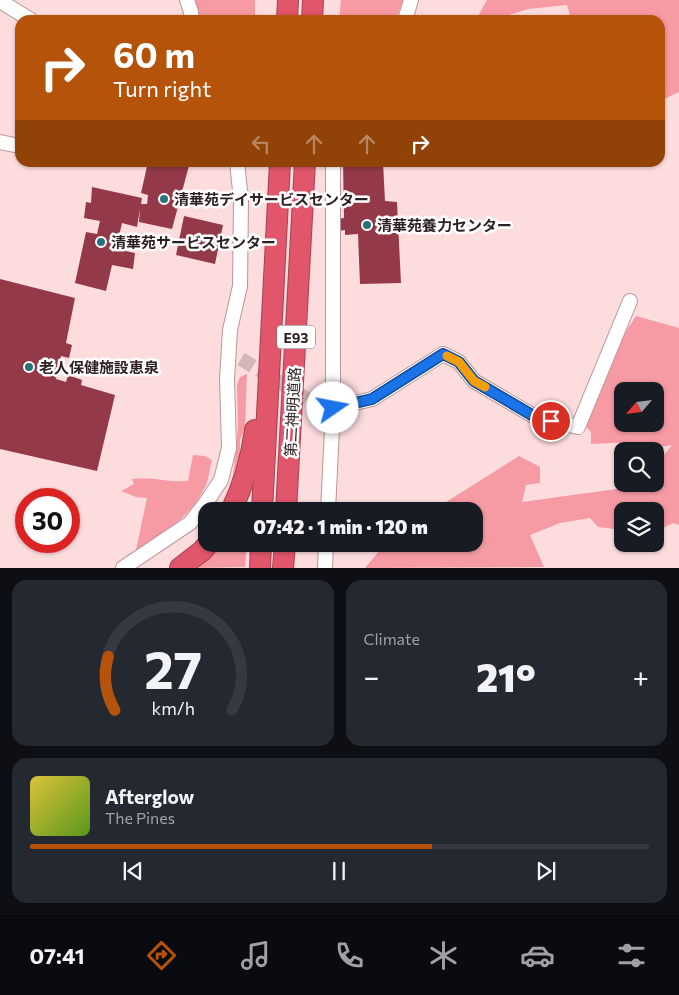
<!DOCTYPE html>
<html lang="en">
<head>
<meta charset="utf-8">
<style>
	:root { --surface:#171b24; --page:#242831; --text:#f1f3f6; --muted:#9ea1a6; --line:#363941; --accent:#b45309 }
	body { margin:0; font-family:Commissioner,"Noto Sans JP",sans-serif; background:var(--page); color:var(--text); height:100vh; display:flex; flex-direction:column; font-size:19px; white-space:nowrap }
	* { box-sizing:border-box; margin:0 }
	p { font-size:16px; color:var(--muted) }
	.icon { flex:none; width:28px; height:28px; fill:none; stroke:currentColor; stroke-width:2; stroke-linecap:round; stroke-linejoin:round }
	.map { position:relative; height:568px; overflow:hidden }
	.side { display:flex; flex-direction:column; gap:12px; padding:12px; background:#0d0f14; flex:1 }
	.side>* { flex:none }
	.banner { position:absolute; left:15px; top:15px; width:650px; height:152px; border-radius:15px; box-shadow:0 1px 4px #0004; background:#b45309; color:#fff; overflow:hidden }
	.needle { width:32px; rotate:242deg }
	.tools { position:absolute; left:614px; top:382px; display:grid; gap:10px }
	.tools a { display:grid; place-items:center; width:50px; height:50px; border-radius:10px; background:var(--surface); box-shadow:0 1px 4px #0004; font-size:25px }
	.speed { position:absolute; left:15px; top:488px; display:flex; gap:10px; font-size:25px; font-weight:700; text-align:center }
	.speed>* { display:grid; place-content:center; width:65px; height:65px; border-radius:50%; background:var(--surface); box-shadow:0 1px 4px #0004; line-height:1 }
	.speed .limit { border:8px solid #d22; background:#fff; color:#111 }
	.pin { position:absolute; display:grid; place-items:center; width:42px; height:42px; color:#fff; margin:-21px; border:2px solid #fff; border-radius:50%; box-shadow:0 1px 5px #0007 }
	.me { position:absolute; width:55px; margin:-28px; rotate:78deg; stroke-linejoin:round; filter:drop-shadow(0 0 4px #0008) }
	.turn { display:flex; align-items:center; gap:18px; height:105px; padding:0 15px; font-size:22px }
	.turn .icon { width:65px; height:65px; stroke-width:2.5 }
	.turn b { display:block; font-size:35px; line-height:42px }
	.lanes { display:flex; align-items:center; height:48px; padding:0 15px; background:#0003; justify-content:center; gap:25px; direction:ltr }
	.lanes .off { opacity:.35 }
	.big { font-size:38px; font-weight:800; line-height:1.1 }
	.side .widget { flex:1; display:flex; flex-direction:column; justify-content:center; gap:8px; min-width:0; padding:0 18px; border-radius:15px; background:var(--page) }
	.side .dial { align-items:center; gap:0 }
	.dial svg { height:130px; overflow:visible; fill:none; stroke:var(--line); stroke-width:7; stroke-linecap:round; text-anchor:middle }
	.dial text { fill:var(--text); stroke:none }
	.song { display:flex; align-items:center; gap:15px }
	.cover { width:60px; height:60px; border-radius:8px; background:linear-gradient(135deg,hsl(50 70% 55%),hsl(90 70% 35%)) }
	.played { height:5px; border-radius:2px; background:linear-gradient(90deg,var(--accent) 65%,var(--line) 65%) }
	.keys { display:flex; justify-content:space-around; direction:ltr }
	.heat { display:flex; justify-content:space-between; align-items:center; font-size:28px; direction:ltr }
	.side .tiles { flex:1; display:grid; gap:12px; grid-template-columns:1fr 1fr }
	.widget:last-child { grid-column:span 2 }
	.trip { position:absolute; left:198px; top:502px; width:285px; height:50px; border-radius:15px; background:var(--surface); box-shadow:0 1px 4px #0004; font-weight:800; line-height:50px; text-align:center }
	.dock { display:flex; height:80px; justify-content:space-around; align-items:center; background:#090b0e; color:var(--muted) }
	.dock .icon { width:35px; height:35px }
	.dock .active { color:var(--accent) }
	.dock b { font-size:22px; color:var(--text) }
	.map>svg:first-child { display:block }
	.green { fill:#f69aa3; fill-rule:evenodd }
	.building { fill:#943947 }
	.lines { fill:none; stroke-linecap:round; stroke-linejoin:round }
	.minor-tunnel { stroke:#d4b6b8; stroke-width:14; stroke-dasharray:14 7; stroke-linecap:butt }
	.minor-casing { stroke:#bb9698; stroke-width:16 }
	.highway-casing { stroke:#a24351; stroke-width:22 }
	.minor { stroke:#fff; stroke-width:14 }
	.highway { stroke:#e1566b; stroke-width:20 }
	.route-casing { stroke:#114b97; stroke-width:12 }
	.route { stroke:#1a73e8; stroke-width:9 }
	.slow { stroke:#f59e0b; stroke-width:9 }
	.poi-dot { fill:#287179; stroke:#fff; stroke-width:2 }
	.labels { text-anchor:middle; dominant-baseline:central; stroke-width:5; stroke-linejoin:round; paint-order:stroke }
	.shield { fill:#fff; stroke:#6d6263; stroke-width:1 }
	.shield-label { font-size:14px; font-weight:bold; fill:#2e1f20 }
	.poi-label { font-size:15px; font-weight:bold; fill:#2e1f20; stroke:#fff; text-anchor:start }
	.street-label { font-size:15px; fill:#2e1f20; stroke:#fff }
</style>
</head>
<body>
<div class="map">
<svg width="679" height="568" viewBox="0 0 679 568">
	<rect width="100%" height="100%" fill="#fddcde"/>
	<!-- green -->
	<g class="green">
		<polygon points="195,0 255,0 255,20 200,20"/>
		<polygon points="341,0 403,0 396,20 339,20"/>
		<polygon points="487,0 679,0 679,92 660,101 660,20 571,20 567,5 528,9 493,20 476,20"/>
		<path d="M 636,316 L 679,328 L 679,525 L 673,523 L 655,532 L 655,511 L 622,511 L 622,530 L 598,527 L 590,518 L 560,523 L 530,535 L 544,567 L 365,568 L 385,544 L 474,544 L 474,511 L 432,511 L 519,456 L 540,467 L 540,483 L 526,485 L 522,502 L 639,486 L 641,484 L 655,484 L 655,466 L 672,445 L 655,448 L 634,442 L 591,444 L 591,432 L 586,427 L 619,342 ZM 622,391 L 655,391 L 655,424 L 622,424 Z"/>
		<polygon points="247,374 245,427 240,440 240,453 233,477 238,427 237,385 240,377"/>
		<path d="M 193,455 L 205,456 L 212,460 C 209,469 209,481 204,489 C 189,519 163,532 136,550 L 147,498 L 136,497 L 121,491 L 134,484 L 132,479 C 151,476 169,483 188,481 Z"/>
		<polygon points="220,544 247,544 245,567 199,568 211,556"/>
	</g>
	<!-- building -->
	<g class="building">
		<polygon points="148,162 190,162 172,229 139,222 140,209 137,227 122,223 116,249 135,253 133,269 112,265 106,291 75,283 86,232 97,234 100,221 84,218 86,202 91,203 92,187 142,198 141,204 147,204 148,195 141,193"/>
		<polygon points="343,162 383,162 385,201 397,202 401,283 360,284 358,234 345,235 345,230 337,231 335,219 344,218"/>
		<polygon points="184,216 223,225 215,264 176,255"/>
		<polygon points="0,279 75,298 66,343 72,345 69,358 61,356 56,379 66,382 68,375 82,380 81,385 115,395 97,471 0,449"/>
	</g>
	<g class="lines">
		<!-- minor-tunnel -->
		<polyline class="minor-tunnel" points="241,359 319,406"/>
		<defs>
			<g id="minor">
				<polyline points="187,0 191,12 192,20"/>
				<polyline points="0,1 31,20"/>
				<polyline points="405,20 411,0"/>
				<polyline points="0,142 20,146"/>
				<polyline points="319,406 333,408 372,399 443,354 459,362 474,381 537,418 578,427 630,301"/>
				<polyline points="328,511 333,408 333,162"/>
				<polyline points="123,568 190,523 205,504 221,480 229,448 227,379 230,330 240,286 241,200 237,162"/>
				<polyline points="325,568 326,544"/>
			</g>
			<g id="highway">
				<polyline points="287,20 288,0"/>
				<polyline points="312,20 313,0"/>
				<path d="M 231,511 C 244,484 251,460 255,430"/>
				<polyline points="262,511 280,162"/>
				<polyline points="286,511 305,162"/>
				<polyline points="180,568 202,551 208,544"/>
				<polyline points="260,568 261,544"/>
				<polyline points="283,568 285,544"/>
			</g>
		</defs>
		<!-- minor casing -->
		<use href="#minor" class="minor-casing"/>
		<!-- highway casing -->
		<use href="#highway" class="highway-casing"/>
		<!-- minor -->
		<use href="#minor" class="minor"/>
		<!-- highway -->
		<use href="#highway" class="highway"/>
	</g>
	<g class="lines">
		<defs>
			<polyline id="route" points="333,408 372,399 443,354 459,362 474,381 537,418 551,421"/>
		</defs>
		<!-- route casing -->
		<use href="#route" class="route-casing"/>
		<!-- route -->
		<use href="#route" class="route"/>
		<!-- slow -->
		<polyline class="slow" points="447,356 459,362 474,381 485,387"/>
	</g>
	<!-- markers -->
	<g class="poi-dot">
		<circle cx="164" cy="199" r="5"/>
		<circle cx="367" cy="225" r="5"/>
		<circle cx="101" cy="242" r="5"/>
		<circle cx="29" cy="367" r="5"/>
	</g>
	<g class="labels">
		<!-- shield labels -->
		<rect class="shield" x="277" y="325.5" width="38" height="23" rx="4"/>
		<g class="shield-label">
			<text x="296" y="337">E93</text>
		</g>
		<!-- poi labels -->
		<g class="poi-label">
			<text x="174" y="199">清華苑デイサービスセンター</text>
			<text x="377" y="225">清華苑養力センター</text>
			<text x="111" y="242">清華苑サービスセンター</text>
			<text x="39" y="367">老人保健施設恵泉</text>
		</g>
		<!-- street labels -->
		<g class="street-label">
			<text transform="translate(292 412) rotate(-87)">第二神明道路</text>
		</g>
	</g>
</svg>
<div class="tools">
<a><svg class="needle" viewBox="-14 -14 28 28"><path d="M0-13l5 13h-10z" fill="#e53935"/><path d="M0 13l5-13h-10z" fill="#9ea1a6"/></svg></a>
<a><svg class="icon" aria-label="search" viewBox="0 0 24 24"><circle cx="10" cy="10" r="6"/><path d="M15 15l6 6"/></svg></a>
<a><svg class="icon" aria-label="layers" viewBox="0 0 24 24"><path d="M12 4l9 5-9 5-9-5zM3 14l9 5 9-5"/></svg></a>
</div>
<div class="speed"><div class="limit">30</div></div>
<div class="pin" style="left:551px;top:421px;background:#d93025"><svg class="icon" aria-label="arrive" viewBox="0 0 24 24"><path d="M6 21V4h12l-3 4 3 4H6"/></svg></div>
<svg class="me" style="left:333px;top:408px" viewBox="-20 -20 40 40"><circle r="19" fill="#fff"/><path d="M0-13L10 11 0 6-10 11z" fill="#1a73e8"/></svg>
<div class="trip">07:42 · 1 min · 120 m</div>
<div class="banner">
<div class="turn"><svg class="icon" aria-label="right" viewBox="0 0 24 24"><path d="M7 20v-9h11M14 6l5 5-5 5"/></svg><div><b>60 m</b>Turn right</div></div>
<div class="lanes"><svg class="icon off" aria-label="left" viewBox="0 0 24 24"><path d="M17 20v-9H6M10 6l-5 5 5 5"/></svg><svg class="icon off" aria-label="ahead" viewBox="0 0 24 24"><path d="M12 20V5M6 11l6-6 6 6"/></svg><svg class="icon off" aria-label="ahead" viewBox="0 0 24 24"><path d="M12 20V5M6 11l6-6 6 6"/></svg><svg class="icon" aria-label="right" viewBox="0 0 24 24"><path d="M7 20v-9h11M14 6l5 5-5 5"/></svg></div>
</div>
</div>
<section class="side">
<div class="tiles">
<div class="widget dial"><svg viewBox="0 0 100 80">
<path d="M14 69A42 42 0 1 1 86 69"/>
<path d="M14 69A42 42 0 0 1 10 36" stroke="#b45309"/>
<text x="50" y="56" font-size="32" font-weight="700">27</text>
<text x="50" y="72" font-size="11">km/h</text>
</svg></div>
<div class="widget"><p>Climate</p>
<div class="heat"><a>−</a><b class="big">21°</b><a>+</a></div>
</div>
<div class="widget">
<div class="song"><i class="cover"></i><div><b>Afterglow</b><p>The Pines</p></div></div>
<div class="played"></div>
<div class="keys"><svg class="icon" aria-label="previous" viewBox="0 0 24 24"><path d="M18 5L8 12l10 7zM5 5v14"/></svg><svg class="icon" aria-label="pause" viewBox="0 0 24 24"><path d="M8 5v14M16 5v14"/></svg><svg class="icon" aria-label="next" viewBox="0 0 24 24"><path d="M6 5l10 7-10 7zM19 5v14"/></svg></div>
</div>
</div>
</section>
<nav class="dock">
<b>07:41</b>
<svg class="icon active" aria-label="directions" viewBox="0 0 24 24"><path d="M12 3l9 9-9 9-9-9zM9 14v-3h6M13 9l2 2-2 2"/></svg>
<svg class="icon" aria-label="music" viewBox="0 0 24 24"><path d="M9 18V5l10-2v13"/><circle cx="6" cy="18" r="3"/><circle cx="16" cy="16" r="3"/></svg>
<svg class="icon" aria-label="phone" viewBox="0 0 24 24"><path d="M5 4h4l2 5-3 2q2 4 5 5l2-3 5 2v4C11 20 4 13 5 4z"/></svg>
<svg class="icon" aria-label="climate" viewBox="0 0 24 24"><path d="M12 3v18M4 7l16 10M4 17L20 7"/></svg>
<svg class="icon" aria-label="car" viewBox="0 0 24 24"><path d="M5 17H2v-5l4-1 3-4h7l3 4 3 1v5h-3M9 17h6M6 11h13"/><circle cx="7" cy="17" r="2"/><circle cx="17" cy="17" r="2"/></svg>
<svg class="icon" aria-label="filters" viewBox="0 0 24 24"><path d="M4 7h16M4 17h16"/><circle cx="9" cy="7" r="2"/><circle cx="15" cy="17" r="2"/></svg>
</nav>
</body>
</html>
